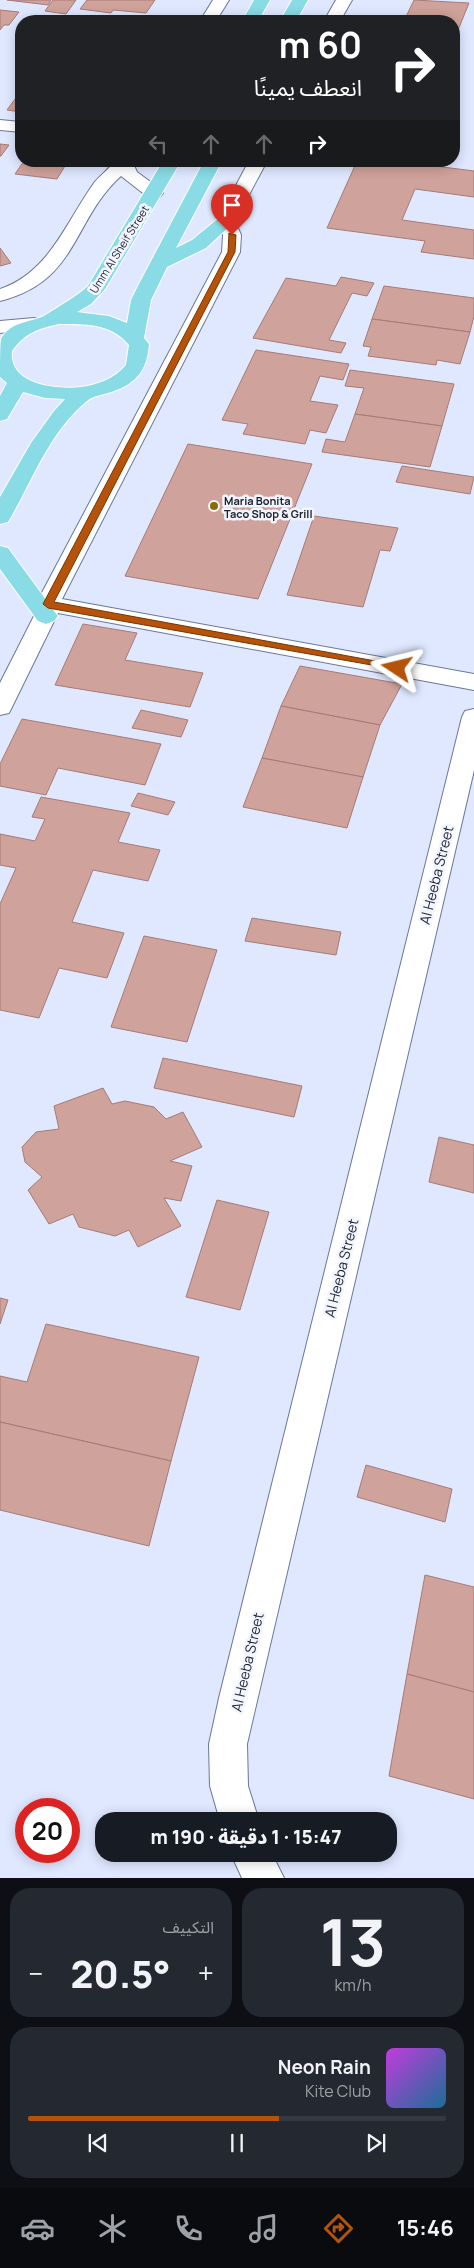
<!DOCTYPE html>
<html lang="ar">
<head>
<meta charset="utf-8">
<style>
	:root { --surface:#171b24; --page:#242831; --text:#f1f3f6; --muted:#9ea1a6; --line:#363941; --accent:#b45309 }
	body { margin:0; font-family:Manrope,"Noto Sans Arabic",sans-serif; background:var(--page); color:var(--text); direction:rtl; height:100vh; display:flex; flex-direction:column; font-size:19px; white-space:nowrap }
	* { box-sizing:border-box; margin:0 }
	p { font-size:16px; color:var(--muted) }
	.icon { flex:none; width:28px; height:28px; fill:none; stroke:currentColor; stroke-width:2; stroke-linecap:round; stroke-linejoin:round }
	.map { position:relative; height:1878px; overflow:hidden; direction:ltr }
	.sheet { display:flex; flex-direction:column; gap:10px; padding:10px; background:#0d0f14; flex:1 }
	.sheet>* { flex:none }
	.top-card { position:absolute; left:15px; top:15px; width:445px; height:152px; border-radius:20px; box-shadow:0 2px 12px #0003; direction:rtl; background:#202124; color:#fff; overflow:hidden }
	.speed { position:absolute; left:15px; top:1798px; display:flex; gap:10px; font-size:25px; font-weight:700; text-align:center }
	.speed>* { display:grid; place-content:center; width:65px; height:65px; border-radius:50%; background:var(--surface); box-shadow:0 2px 12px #0003; line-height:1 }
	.speed .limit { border:8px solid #d22; background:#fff; color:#111 }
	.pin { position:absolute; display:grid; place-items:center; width:42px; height:42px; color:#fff; margin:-51px -21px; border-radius:50% 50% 50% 0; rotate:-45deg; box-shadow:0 0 5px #0007 }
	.pin .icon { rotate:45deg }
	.me { position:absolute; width:55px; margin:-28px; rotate:280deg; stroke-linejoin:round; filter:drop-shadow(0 0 4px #0008) }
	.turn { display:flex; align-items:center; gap:18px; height:105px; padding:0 15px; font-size:22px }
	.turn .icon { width:65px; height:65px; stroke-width:2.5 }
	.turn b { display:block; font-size:35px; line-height:42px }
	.lanes { display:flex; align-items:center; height:48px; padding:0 15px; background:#0003; justify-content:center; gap:25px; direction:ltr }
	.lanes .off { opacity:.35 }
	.big { font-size:38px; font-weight:800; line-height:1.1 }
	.sheet .widget { flex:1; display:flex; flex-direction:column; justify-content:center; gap:8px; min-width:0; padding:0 18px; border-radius:20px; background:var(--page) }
	.sheet .dial { align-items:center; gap:0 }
	.dial b { font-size:65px; line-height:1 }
	.song { display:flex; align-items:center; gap:15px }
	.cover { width:60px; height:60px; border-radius:8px; background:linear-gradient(135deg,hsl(290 70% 55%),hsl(200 70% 35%)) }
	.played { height:5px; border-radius:2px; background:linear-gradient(90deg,var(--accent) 60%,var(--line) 60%) }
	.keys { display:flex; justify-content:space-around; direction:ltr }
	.heat { display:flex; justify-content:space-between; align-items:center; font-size:28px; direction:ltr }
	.sheet .tiles { flex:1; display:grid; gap:10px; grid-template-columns:1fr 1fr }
	.widget:last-child { grid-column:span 2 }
	.trip { position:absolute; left:95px; top:1812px; width:302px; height:50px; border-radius:20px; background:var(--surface); box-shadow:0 2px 12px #0003; font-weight:800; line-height:50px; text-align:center; direction:rtl }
	.menu { display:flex; height:80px; justify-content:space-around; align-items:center; background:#090b0e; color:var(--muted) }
	.menu .icon { width:35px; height:35px }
	.menu .active { color:var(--accent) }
	.menu b { font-size:22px; color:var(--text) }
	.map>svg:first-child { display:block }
	.building { fill:#cfa29b; stroke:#a67b75 }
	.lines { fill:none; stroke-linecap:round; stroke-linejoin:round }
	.minor-casing { stroke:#6a7799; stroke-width:2 }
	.major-casing { stroke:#fff; stroke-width:2 }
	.minor { fill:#fff; fill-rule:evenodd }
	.major { fill:#89dbe6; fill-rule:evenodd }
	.route { fill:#b45309; stroke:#753606 }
	.poi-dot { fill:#886a07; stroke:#f2f5fd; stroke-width:2 }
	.labels { text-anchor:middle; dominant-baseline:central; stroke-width:5; stroke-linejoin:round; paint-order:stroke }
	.far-street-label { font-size:11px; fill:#1b202e; stroke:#f2f5fd }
	.far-poi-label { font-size:11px; font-weight:bold; fill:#1b202e; stroke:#f2f5fd; text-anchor:start }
	.street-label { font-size:14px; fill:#1b202e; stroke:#f2f5fd }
</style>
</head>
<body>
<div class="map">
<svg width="474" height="1878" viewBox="0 0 474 1878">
	<rect width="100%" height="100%" fill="#dfe8ff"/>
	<!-- building -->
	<g class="building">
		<polygon points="7,0 51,0 48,5"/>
		<polygon points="53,0 76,0 66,14 45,11"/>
		<polygon points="87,0 155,0 146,13 113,10 111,13 80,9"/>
		<polygon points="414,0 469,3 454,40 454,21 404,21"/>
		<polygon points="0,10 19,12 9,25 4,25 0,30"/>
		<polygon points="21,91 21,112 7,110"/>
		<polygon points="0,144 9,145 1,156 0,156"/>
		<polygon points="24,161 68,161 57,179 15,174"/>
		<polygon points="357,161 396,161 474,171 474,197 415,189 402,220 474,230 474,259 421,252 425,241 327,228"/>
		<polygon points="0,248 11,263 0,266"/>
		<polygon points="341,277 374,283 367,296 352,293 329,340 346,343 341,353 253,338 286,278 336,286"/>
		<polygon points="384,286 474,298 474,316 470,332 372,319"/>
		<polygon points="372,319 470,332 460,364 437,360 436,365 368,356 371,347 363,346"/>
		<polygon points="256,350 349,364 343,380 320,376 310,401 338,405 326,433 310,430 305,444 243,434 248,424 222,420"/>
		<polygon points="350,370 454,384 442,426 355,414 364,388 345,386"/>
		<polygon points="355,414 442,426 430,467 322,452 326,439 345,442"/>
		<polygon points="188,444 312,464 258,599 125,576"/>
		<polygon points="402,466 474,477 470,494 396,482"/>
		<polygon points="314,516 398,528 390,551 380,550 363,607 287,595"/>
		<polygon points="83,624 137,633 125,660 203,673 190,707 55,685"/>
		<polygon points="300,666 402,684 380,725 281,706"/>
		<polygon points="281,706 380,725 363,777 262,758"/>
		<polygon points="141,710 188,720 181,737 132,728"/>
		<polygon points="22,719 161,744 145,785 58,768 46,795 0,786 0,764"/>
		<polygon points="262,758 363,777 347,828 243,807"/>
		<polygon points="138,793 175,802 168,815 131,806"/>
		<polygon points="41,797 130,813 118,842 160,850 148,881 93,870 72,922 124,933 107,978 59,968 39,1018 0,1010 0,904 16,868 0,865 0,834 35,841 45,819 32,817"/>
		<polygon points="252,918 341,932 336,955 245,941"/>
		<polygon points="144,936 217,950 187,1042 111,1027"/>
		<polygon points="163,1058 302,1086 294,1117 154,1088"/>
		<polygon points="103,1088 112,1104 125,1101 154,1107 166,1119 183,1112 202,1147 170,1161 192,1166 181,1201 164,1198 181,1226 138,1247 129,1230 115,1236 79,1227 73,1214 49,1224 28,1190 42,1177 25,1162 22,1147 36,1132 59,1129 54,1106"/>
		<polygon points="439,1137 474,1145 474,1193 429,1182"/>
		<polygon points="217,1200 269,1212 240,1310 186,1297"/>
		<polygon points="0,1298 8,1300 0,1324"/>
		<polygon points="46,1324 199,1357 171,1461 0,1422 0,1376 27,1382"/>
		<polygon points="0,1422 171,1461 149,1546 0,1510"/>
		<polygon points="366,1465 452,1489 445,1522 357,1497"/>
		<polygon points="425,1575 474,1587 474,1692 407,1674"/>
		<polygon points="407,1674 474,1692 474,1799 389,1776"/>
	</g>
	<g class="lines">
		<defs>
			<g id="minor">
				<polygon points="213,0 229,0 216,21 200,21"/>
				<polygon points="336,0 352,0 340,21 324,21"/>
				<polygon points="0,120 21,122 21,132 0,130"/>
				<path d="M 114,161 L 132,161 L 137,172 L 160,189 L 163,193 L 160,197 L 148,197 L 121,176 C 72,220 79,281 0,301 L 0,289 C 49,273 66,222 94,183 C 99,176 111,168 114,161 Z"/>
				<polygon points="249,161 267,161 235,221 241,235 240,252 62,599 474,674 474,690 58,613 12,707 9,713 0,715 0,683 34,616 36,604 222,252 223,235 217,221"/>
				<polygon points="34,318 41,320 44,324 41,328 0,333 0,321"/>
				<polygon points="474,709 474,770 247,1744 248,1786 259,1821 220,1821 210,1786 209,1744 219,1698 462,717 465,711"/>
				<polygon points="231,1854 272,1854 284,1878 242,1878"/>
			</g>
			<g id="major">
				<polygon points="254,0 270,0 258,21 242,21"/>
				<polygon points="292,0 308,0 296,21 280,21"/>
				<path d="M 163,161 L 181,161 L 105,289 L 91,304 L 77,312 L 109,316 L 127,323 L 131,300 L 140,282 L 204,161 L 222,161 L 176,248 L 192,240 L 220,217 L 226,216 L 232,217 L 235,221 L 206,248 L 167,267 L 151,300 L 144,338 L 149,344 C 147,372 135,385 108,393 C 101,395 93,396 87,401 C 51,430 33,478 11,517 L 8,522 L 0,524 L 0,497 L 31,443 L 54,411 L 65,399 L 45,398 L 23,392 L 7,419 L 0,421 L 0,396 L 7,383 L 0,377 C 0,367 0,348 1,339 C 11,320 34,323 47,314 C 61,305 76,297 88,286 ZM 59,324 C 85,324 111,323 129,345 L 126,365 C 115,378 98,385 81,387 C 57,390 8,385 12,351 C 25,333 37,329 59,324 Z"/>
				<polygon points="0,546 8,548 54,611 58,616 54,621 46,624 38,621 0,569"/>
			</g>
		</defs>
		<!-- minor casing -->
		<use href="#minor" class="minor-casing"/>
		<!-- major casing -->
		<use href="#major" class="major-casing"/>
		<!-- minor -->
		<use href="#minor" class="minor"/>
		<!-- major -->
		<use href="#major" class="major"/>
	</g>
	<!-- route -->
	<polygon class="route" points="229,233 236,235 235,252 54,602 397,665 402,668 400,670 48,608 43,604 228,252"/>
	<!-- markers -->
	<circle class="poi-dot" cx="214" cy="506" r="5"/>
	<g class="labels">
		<!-- far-street labels -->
		<g class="far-street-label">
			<text transform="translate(119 249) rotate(-58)">Umm Al Sheif Street</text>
		</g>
		<!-- far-poi labels -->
		<g class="far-poi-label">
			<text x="224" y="500">Maria Bonita<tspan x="224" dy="13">Taco Shop &amp; Grill</tspan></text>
		</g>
		<!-- street labels -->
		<g class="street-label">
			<text transform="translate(436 875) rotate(-76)">Al Heeba Street</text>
			<text transform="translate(341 1268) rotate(-76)">Al Heeba Street</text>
			<text transform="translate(247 1662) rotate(-77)">Al Heeba Street</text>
		</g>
	</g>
</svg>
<div class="speed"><div class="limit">20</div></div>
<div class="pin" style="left:232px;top:235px;background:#d93025"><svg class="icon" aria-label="arrive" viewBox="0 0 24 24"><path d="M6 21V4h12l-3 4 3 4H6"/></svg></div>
<svg class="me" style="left:397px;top:668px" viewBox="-20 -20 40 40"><path d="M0-17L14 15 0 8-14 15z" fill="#b45309" stroke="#fff" stroke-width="4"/></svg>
<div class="trip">15:47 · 1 دقيقة · 190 m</div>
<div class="top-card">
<div class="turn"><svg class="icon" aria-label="right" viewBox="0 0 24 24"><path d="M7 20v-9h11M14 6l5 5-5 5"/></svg><div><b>60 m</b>انعطف يمينًا</div></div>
<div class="lanes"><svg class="icon off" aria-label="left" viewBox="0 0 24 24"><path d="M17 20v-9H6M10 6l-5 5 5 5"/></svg><svg class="icon off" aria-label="ahead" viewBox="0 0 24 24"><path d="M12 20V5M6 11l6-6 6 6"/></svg><svg class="icon off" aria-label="ahead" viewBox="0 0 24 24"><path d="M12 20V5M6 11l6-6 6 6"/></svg><svg class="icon" aria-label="right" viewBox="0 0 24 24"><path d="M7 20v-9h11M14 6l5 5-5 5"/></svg></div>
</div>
</div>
<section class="sheet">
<div class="tiles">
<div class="widget dial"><b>13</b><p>km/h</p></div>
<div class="widget"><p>التكييف</p>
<div class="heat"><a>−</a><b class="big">20.5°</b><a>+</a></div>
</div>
<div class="widget">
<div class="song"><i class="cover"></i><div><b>Neon Rain</b><p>Kite Club</p></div></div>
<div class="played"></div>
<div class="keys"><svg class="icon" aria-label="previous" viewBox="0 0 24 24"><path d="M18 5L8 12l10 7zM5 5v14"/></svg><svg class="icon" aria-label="pause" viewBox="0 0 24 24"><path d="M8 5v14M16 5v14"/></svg><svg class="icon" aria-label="next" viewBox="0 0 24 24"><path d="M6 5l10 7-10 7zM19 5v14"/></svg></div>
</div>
</div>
</section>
<nav class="menu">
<b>15:46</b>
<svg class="icon active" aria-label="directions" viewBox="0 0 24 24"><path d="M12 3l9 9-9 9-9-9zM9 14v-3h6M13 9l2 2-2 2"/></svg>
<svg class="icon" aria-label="music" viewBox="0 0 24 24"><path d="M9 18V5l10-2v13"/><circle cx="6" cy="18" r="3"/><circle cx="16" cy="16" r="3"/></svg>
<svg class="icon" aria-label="phone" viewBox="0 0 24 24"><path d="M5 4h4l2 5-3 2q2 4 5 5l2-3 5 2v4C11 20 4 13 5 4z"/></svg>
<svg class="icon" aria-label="climate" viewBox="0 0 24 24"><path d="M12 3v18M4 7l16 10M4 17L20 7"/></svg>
<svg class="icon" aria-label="car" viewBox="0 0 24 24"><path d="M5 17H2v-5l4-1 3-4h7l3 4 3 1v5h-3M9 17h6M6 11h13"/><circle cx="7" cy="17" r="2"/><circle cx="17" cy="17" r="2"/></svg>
</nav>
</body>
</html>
